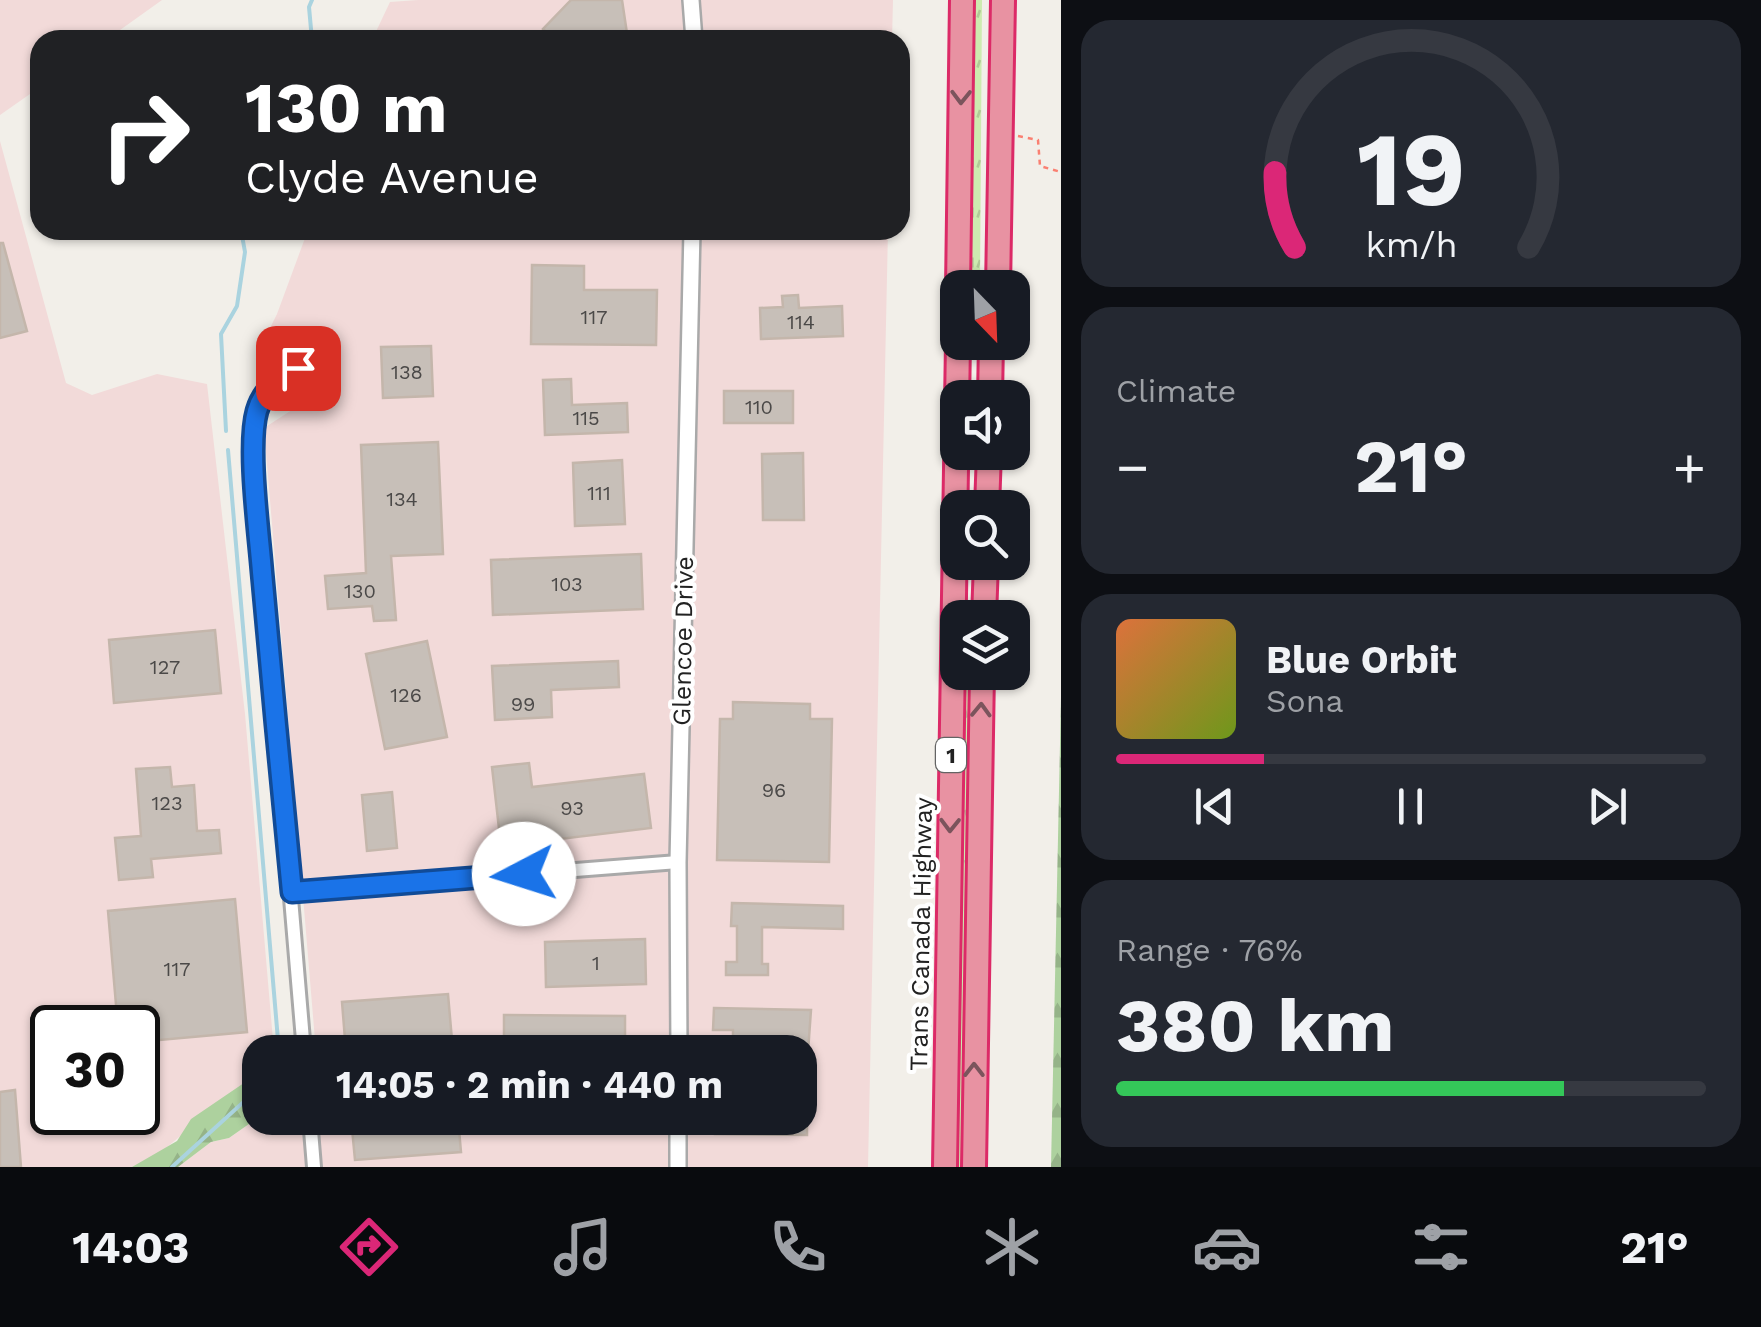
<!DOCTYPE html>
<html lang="en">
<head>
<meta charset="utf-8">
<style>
	:root { --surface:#171b24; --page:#242831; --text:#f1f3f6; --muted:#9ea1a6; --line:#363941; --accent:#db2777 }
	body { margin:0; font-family:"Work Sans",sans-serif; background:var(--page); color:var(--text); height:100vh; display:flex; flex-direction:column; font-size:38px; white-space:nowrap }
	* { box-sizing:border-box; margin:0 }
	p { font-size:32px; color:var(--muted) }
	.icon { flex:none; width:55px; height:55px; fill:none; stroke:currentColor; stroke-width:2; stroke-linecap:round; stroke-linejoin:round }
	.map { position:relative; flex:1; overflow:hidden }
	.details { display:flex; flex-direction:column; gap:20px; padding:20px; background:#0d0f14; width:700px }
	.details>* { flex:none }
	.banner { position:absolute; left:30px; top:30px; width:880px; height:210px; border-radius:30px; box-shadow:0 2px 8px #0004; background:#202124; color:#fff; overflow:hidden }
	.needle { width:65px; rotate:157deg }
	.tools { position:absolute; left:940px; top:270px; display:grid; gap:20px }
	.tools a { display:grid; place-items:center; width:90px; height:90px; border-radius:20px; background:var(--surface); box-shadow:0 2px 8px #0004; font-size:50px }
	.speed { position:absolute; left:30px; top:1005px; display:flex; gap:20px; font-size:50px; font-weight:700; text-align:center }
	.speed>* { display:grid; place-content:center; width:130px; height:130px; border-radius:50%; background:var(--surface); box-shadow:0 2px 8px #0004; line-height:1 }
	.speed .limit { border:5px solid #111; border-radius:15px; background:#fff; color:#111 }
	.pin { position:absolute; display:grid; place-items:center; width:85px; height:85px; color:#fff; margin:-42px; border-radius:20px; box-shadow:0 5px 15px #0006 }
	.me { position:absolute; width:110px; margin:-55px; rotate:265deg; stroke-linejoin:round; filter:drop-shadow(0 0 8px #0008) }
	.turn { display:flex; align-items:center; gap:35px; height:210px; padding:0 50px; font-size:45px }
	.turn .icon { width:130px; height:130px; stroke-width:2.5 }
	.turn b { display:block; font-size:70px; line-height:85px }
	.big { font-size:75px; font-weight:700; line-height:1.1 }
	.details .tile { flex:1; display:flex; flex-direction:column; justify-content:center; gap:15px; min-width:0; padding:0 35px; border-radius:30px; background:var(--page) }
	.details .dial { align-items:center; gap:0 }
	.dial svg { height:260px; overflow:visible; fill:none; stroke:var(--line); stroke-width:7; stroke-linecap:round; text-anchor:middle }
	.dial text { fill:var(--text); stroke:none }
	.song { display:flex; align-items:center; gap:30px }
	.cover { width:120px; height:120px; border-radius:15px; background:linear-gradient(135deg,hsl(20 70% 55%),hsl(80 70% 35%)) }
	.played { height:10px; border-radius:5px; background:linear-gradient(90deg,var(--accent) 25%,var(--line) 25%) }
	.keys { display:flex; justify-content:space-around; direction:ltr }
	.heat { display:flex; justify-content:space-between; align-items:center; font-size:55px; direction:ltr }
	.charge { height:15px; border-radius:8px; background:linear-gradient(90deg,#34c759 76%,var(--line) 0) }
	.trip { position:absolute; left:242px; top:1035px; width:575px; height:100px; border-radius:30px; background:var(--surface); box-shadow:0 2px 8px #0004; font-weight:700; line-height:100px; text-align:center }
	.dock { display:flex; height:160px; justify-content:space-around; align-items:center; background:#090b0e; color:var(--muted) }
	.dock .icon { width:70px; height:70px }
	.dock .selected { color:var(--accent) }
	.dock b { font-size:45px; color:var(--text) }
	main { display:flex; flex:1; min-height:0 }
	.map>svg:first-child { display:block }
	.commercial { fill:#f2dad9; fill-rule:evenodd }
	.grass { fill:url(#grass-tufts) }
	.forest { fill:url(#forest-firs) }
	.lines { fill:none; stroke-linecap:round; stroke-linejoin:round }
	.stream { stroke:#aad3df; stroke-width:4 }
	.building { fill:#c7bfb8; stroke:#c4b6ab; stroke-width:2.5 }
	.minor-casing { stroke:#a9a9a9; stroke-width:18 }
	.tertiary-casing { stroke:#a9a9a9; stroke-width:20 }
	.motorway-casing { stroke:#dc2a67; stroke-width:28 }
	.path { stroke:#fa8072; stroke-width:2.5; stroke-dasharray:5 5; stroke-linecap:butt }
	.minor { stroke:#fff; stroke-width:12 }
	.tertiary { stroke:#fff; stroke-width:15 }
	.motorway { stroke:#e892a2; stroke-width:22 }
	.oneway { stroke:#7b545c }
	.route-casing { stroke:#114b97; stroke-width:25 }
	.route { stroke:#1a73e8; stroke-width:18 }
	.labels { text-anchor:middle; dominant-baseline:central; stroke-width:8; stroke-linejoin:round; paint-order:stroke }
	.number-label { font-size:20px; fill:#4b4948 }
	.shield { fill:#fff; stroke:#646464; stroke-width:2.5 }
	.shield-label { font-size:22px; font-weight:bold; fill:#222 }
	.street-label { font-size:25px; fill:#222; stroke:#fff }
</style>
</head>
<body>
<main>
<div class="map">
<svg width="1061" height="1167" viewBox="0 0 1061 1167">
	<defs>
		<pattern id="grass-tufts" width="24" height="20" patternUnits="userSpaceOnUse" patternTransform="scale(2.5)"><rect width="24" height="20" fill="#cdebb0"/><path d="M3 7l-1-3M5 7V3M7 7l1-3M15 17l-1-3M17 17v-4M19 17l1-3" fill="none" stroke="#b0c997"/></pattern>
		<pattern id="forest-firs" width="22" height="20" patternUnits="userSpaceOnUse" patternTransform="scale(2.5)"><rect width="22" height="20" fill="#add19e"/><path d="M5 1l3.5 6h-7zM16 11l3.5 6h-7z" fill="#95b388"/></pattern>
	</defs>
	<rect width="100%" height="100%" fill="#f2efe9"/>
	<!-- commercial -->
	<g class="commercial">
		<polygon points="0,0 162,0 106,40 40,40 40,87 0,115"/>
		<polygon points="418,0 893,0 892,40 372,40 390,2"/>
		<path d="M 0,141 L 66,383 L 92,395 L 157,374 L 207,384 L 245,714 L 274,1052 L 260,1052 L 260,1070 L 143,1167 L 0,1167 ZM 52,1028 L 138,1028 L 138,1112 L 52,1112 Z"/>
		<polygon points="308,230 888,230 868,1167 178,1167 211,1142 229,1138 249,1124 308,1118 800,1118 800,1052 316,1052 264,428 329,386 325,335 266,336 277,314"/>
	</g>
	<!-- grass -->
	<g class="grass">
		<polygon points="972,0 982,0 980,287 969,287"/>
		<polygon points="973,672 966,954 964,1167 953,1167 962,673"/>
	</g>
	<!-- forest -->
	<g class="forest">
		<polygon points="1061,697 1061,1167 1051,1167"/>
		<polygon points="260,1072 260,1118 299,1119 249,1124 229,1138 211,1142 178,1167 132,1167 177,1141 191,1119"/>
	</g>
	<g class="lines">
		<!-- stream -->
		<g class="stream">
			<polyline points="312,0 309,7 312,40"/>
			<polyline points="226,431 221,334 237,306 245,252 241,230"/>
			<polyline points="228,450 279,1052"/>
			<polyline points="172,1167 260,1087"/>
		</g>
	</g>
	<!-- building -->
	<g class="building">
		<polygon points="571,0 622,0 628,40 554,40 543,29"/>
		<polygon points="0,243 3,243 27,331 0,338"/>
		<polygon points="532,265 584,266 584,290 657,290 656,345 531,344"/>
		<polygon points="798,295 799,308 842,306 843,336 761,339 760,308 783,307 782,296"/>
		<polygon points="431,346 433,396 383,398 381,347"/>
		<polygon points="571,379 572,405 627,403 628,432 545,435 543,380"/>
		<rect x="724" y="391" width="69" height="32"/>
		<polygon points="438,442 443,554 391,556 396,620 374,621 372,606 328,609 325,576 366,573 361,445"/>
		<polygon points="803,453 804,520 763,520 762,454"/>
		<polygon points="622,460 625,524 575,526 573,463"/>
		<polygon points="641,554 643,609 493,615 491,560"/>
		<polygon points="215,630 221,693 114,703 109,640"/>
		<polygon points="427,641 447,737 385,749 366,654"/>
		<polygon points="618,661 619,687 551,690 552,717 495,720 492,666"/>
		<polygon points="733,702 810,704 810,719 832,719 829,862 717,860 720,719 733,719"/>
		<polygon points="529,763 532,787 644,774 651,828 501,846 492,767"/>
		<polygon points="170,767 172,787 194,785 197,831 219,830 221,853 151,859 153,877 119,880 115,838 141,836 136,769"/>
		<polygon points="392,792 397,848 367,851 362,795"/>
		<polygon points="235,899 247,1032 138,1042 138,1028 118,1028 108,911"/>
		<polygon points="732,903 843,906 843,929 762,927 762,964 768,964 768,975 726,975 726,962 737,962 737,926 731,926"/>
		<polygon points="645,939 646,984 546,987 545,942"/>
		<polygon points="448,994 453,1052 346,1052 342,1002"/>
		<polygon points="714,1008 811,1010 808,1052 733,1052 733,1030 713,1030"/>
		<polygon points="504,1015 625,1016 625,1052 504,1052"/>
		<polygon points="15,1090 21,1167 0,1167 0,1092"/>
		<polygon points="351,1118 458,1118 461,1152 355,1160"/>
		<polygon points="716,1118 807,1118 807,1135 715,1134"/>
	</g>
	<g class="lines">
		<defs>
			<g id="minor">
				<path d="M 298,368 C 249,392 256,426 255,472 L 304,1052"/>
				<polyline points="292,892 678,862"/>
				<polyline points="310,1118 314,1167"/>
			</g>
			<g id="tertiary">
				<polyline points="691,0 694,40"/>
				<polyline points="679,1052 678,862 692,230"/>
				<polyline points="678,1167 678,1118"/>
			</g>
			<g id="motorway">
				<polyline points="958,288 962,0"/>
				<polyline points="998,288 1003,0"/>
				<polyline points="990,398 991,342"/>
				<polyline points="987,508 989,452"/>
				<polyline points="984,618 986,562"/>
				<polyline points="945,1167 958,342"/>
				<polyline points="974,1167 982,672"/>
			</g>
		</defs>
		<!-- minor casing -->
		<use href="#minor" class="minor-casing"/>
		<!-- tertiary casing -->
		<use href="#tertiary" class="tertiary-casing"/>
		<!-- motorway casing -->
		<use href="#motorway" class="motorway-casing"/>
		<!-- path -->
		<polyline class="path" points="1018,136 1038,140 1040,166 1061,172"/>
		<!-- minor -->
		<use href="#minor" class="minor"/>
		<!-- tertiary -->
		<use href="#tertiary" class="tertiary"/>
		<!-- motorway -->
		<use href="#motorway" class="motorway"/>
	</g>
	<!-- one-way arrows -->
	<defs><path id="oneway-chevron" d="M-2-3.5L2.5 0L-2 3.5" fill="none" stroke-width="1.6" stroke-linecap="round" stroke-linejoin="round" transform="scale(2.5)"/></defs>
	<g class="oneway">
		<use href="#oneway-chevron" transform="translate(961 97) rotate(91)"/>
		<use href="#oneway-chevron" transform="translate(981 710) rotate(-88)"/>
		<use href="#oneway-chevron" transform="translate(950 825) rotate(91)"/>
		<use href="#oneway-chevron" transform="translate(974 1070) rotate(-90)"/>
	</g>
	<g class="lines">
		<defs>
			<path id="route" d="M 298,368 C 279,377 263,391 257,411 C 247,446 259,533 262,572 C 272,679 281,785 292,892 L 524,874"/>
		</defs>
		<!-- route casing -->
		<use href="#route" class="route-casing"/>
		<!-- route -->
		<use href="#route" class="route"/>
	</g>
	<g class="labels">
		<!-- number labels -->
		<g class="number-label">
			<text x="594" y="317">117</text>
			<text x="801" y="322">114</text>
			<text x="407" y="372">138</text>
			<text x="759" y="407">110</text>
			<text x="586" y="418">115</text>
			<text x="599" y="493">111</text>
			<text x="402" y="499">134</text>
			<text x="567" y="584">103</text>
			<text x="360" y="591">130</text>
			<text x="165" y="667">127</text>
			<text x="406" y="695">126</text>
			<text x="523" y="704">99</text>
			<text x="774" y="790">96</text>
			<text x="167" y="803">123</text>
			<text x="572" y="808">93</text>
			<text x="596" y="963">1</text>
			<text x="177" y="969">117</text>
		</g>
		<!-- shield labels -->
		<rect class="shield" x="936" y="738" width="30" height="34" rx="8"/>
		<g class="shield-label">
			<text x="951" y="755">1</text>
		</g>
		<!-- street labels -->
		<g class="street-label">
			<text transform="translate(683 641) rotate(-89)">Glencoe Drive</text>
			<text transform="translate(921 934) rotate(-89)">Trans Canada Highway</text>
		</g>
	</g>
</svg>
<div class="tools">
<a><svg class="needle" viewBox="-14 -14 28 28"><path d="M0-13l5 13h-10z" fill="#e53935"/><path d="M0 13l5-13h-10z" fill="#9ea1a6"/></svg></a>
<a><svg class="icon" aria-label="sound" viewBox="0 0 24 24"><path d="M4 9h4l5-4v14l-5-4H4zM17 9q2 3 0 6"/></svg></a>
<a><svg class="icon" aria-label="search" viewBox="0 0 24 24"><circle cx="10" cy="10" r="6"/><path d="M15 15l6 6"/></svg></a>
<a><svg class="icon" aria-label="layers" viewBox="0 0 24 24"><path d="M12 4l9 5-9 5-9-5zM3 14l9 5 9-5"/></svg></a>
</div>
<div class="speed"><div class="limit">30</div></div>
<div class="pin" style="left:298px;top:368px;background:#d93025"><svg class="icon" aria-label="arrive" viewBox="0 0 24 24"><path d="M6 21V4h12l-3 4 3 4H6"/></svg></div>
<svg class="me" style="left:524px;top:874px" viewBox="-20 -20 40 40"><circle r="19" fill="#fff"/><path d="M0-13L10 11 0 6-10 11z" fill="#1a73e8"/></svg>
<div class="trip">14:05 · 2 min · 440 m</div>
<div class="banner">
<div class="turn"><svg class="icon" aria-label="right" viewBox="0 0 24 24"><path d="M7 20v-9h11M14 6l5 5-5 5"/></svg><div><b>130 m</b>Clyde Avenue</div></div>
</div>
</div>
<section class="details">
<div class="tile dial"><svg viewBox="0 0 100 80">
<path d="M14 69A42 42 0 1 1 86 69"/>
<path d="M14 69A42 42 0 0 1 8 46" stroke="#db2777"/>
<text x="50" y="56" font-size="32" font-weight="700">19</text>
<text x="50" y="72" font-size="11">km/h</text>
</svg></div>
<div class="tile"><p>Climate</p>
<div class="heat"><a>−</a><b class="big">21°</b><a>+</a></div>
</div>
<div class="tile">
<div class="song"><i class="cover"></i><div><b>Blue Orbit</b><p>Sona</p></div></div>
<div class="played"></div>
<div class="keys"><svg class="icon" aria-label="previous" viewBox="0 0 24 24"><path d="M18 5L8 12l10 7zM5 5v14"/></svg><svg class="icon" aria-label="pause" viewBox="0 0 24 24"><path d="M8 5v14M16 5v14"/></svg><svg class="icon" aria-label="next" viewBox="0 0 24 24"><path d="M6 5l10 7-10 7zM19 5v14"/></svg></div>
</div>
<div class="tile"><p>Range · 76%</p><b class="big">380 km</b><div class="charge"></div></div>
</section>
</main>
<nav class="dock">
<b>14:03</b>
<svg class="icon selected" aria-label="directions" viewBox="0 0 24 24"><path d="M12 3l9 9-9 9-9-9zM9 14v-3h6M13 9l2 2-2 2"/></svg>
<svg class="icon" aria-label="music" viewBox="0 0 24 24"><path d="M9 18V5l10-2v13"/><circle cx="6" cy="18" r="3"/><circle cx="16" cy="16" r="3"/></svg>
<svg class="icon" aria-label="phone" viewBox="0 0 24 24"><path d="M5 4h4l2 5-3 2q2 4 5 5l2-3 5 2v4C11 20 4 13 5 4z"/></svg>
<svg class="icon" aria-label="climate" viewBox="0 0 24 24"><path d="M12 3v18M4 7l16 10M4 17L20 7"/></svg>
<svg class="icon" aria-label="car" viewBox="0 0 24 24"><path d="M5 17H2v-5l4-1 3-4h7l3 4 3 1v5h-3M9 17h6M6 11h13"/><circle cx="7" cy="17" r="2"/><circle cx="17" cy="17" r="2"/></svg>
<svg class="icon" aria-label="filters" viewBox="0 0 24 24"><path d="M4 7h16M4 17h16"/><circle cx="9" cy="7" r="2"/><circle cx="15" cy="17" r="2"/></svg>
<b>21°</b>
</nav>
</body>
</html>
